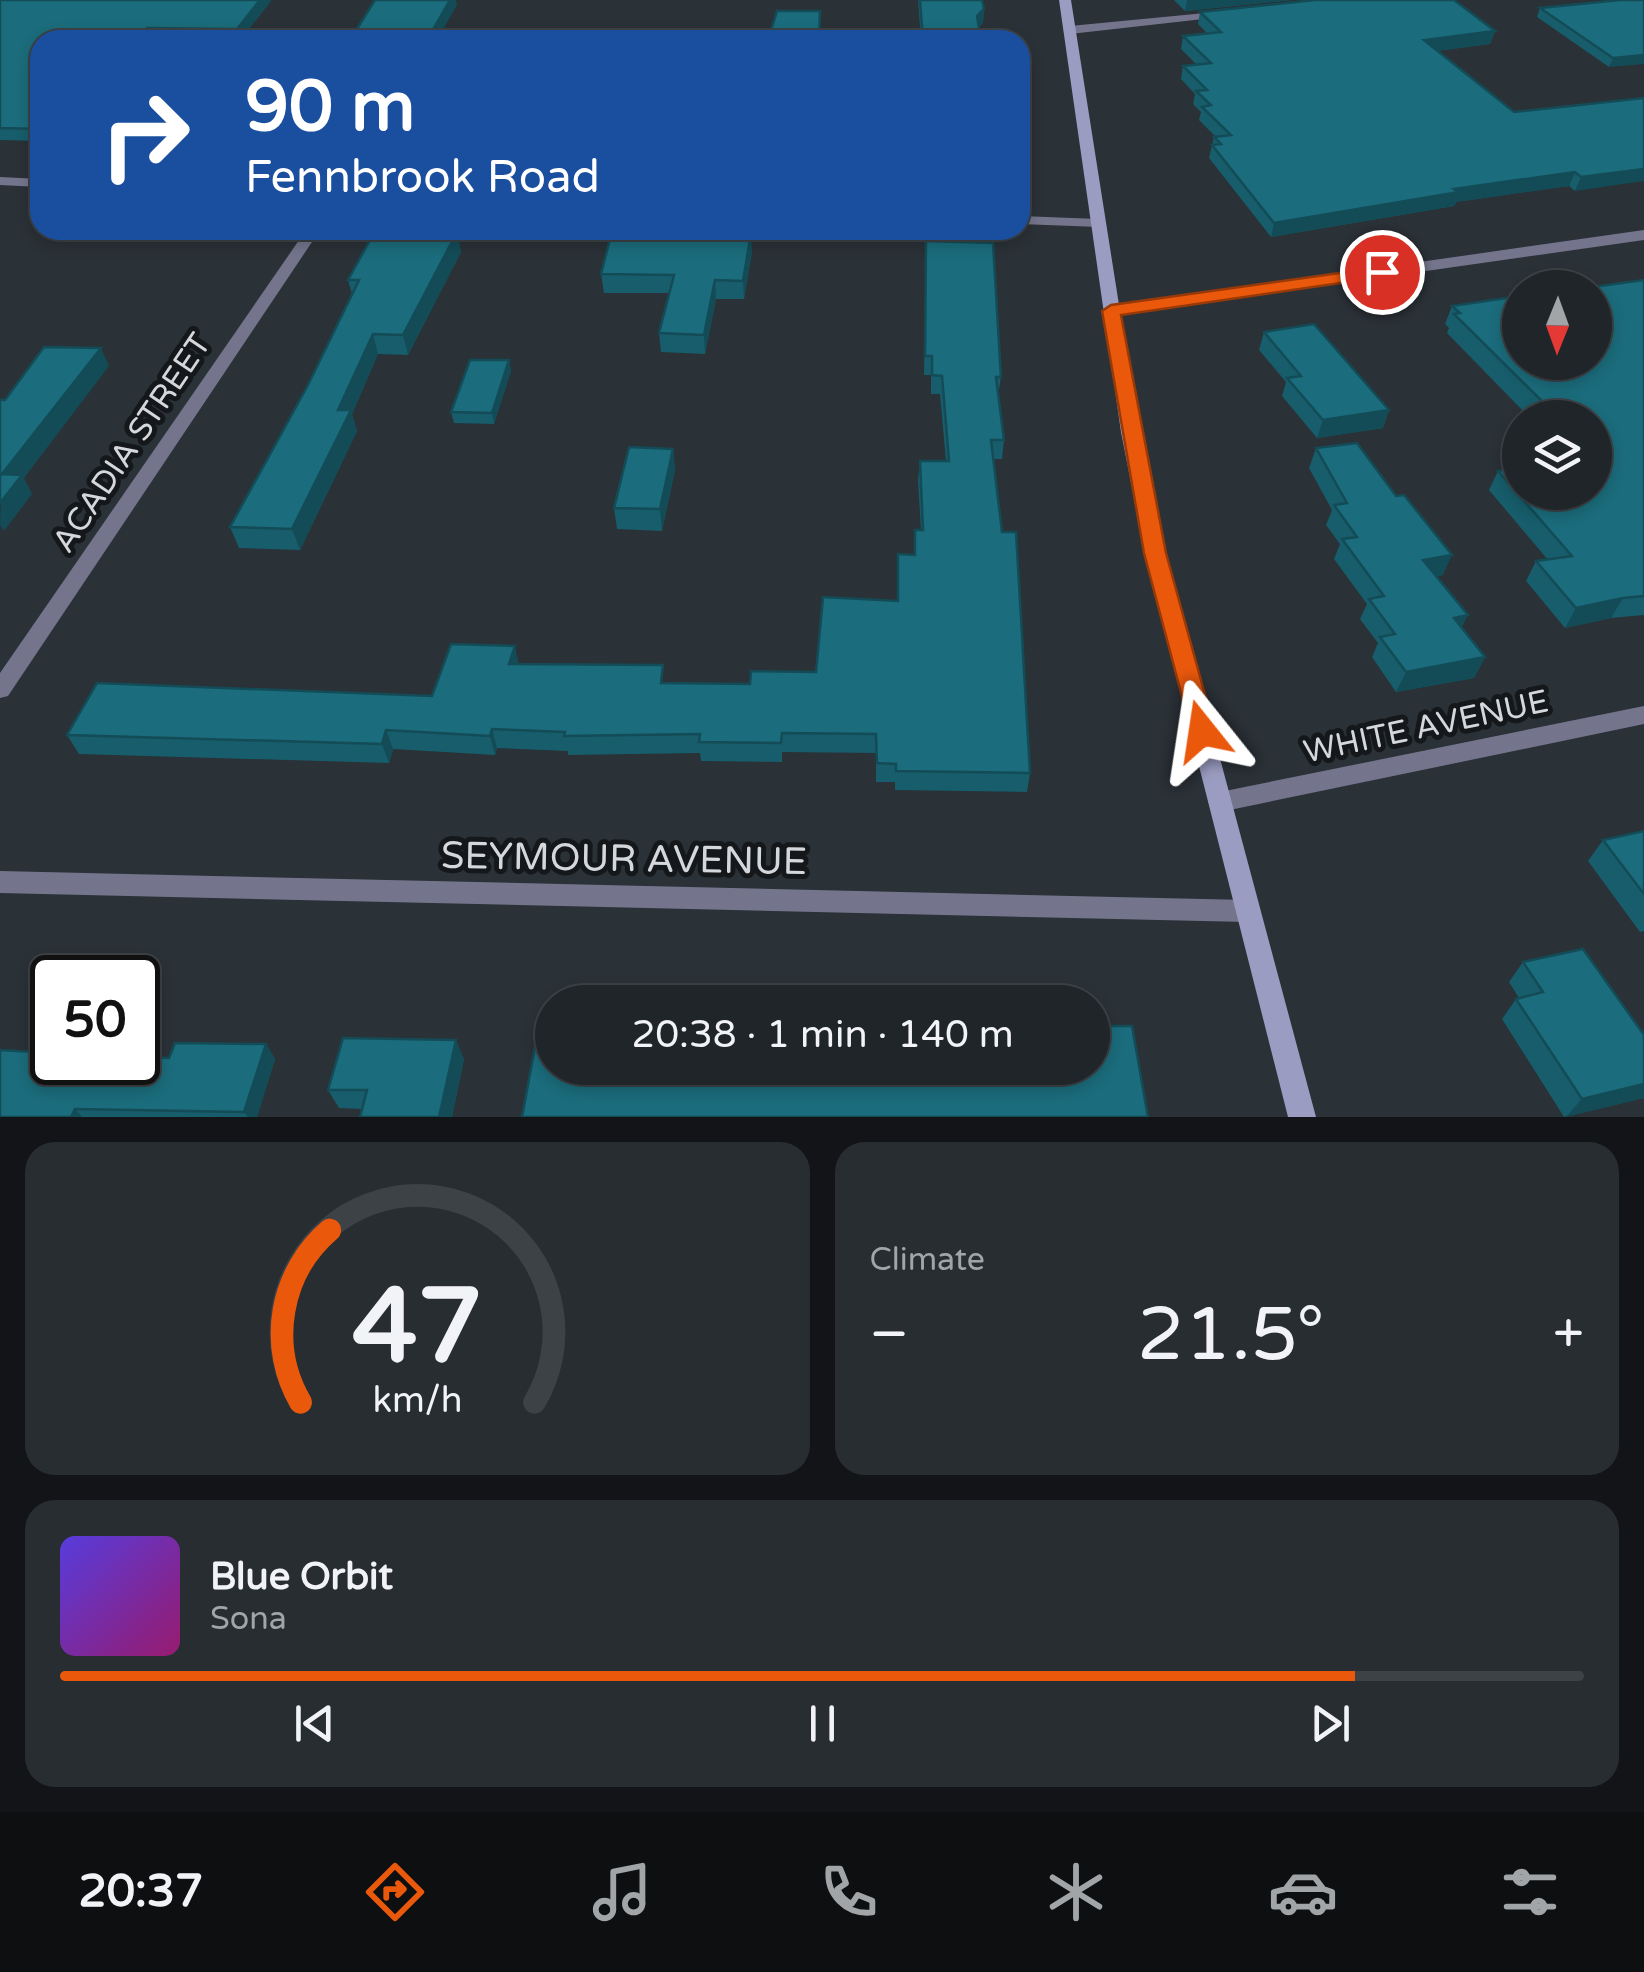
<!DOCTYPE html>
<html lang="en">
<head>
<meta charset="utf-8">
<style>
	:root { --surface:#202529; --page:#282d31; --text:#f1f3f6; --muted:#a2a5a8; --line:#3d4246; --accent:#ea580c }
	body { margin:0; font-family:"Varela Round",sans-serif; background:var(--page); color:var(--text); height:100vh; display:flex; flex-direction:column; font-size:38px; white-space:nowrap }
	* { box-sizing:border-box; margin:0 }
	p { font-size:32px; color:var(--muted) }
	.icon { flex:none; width:55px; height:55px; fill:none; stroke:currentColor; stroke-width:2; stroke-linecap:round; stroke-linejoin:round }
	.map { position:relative; height:1117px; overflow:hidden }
	.side { display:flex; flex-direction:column; gap:25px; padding:25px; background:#121417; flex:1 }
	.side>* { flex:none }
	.hud { position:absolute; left:30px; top:30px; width:1000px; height:210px; border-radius:30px; box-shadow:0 5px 15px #0003,0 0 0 2px var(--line); background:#1a4fa0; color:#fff; overflow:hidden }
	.needle { width:65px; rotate:181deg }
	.buttons { position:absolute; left:1502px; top:270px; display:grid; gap:20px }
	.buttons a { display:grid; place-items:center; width:110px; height:110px; border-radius:50%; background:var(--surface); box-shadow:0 5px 15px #0003,0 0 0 2px var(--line); font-size:50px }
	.speed { position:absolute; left:30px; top:955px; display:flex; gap:20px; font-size:50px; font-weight:700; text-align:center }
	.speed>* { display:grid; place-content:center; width:130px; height:130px; border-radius:50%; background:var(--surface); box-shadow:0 5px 15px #0003,0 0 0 2px var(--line); line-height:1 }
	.speed .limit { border:5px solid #111; border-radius:15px; background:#fff; color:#111 }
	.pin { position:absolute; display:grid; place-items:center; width:85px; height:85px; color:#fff; margin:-42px; border:5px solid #fff; border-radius:50%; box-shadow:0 2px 10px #0007 }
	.me { position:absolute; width:110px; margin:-55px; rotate:345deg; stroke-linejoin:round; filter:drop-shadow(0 0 8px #0008) }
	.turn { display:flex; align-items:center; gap:35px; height:210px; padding:0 50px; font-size:45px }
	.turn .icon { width:130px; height:130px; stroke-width:2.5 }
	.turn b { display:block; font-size:70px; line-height:85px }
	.big { font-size:75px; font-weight:600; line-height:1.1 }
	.side .card { flex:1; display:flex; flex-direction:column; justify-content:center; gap:15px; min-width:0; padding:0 35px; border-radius:30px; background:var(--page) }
	.side .dial { align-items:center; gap:0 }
	.dial svg { height:260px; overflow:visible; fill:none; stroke:var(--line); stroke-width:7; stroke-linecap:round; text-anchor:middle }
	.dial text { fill:var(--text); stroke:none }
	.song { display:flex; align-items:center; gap:30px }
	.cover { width:120px; height:120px; border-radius:15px; background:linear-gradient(135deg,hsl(250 70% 55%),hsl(320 70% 35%)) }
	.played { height:10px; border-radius:5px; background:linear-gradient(90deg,var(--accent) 85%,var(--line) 85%) }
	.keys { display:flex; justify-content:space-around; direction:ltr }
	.heat { display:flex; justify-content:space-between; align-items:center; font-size:55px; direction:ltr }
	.side .tiles { flex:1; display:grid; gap:25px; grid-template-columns:1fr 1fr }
	.card:last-child { grid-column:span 2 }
	.trip { position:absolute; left:535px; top:985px; width:575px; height:100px; border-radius:50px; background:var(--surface); box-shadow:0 5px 15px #0003,0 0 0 2px var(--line); font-weight:600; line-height:100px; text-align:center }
	.menu { display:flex; height:160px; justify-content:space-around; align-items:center; background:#0d0f10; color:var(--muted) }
	.menu .icon { width:70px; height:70px }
	.menu .current { color:var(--accent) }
	.menu b { font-size:45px; color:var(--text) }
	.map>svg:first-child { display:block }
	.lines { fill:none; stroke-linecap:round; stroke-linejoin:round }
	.street { fill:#74758c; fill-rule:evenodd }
	.secondary { fill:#9a9cc1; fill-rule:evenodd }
	.wall { fill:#175d6b }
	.shaded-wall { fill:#134c57 }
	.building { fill:#1b6c7c; stroke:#134c57; stroke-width:2.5 }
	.route { fill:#ea580c; stroke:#983908; stroke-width:2.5 }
	.labels { text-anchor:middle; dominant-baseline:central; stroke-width:10; stroke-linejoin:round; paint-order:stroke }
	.street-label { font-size:32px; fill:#d4d8dc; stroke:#15181b }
	.near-street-label { font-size:38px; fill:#d4d8dc; stroke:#15181b }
</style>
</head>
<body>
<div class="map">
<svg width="1644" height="1117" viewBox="0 0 1644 1117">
	<rect width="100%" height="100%" fill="#2a3137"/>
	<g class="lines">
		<!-- street -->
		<g class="street">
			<polygon points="1226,11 1232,14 1230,16 1070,34 1064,30 1070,26"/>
			<polygon points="0,177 40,179 40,187 0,185"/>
			<polygon points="1020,216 1099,219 1106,223 1099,227 1020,224"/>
			<polygon points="306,230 320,230 8,696 0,698 0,673"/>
			<polygon points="1644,230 1644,240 1111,316 1103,311 1111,306"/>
			<polygon points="1644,706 1644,724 1220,812 1212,809 1208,802 1212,795 1220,792"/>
			<polygon points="0,871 1247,900 1256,903 1260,911 1256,919 1247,922 0,893"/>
		</g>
		<!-- secondary -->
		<polygon class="secondary" points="1059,0 1071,0 1139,432 1165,553 1316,1117 1288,1117 1145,553 1121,432"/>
	</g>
	<!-- wall -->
	<g class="wall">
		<polygon points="0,0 271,1 240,40 40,40 40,141 0,140"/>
		<polygon points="918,0 982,0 984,9 983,23 979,27 981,40 921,40"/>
		<polygon points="1174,0 1292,0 1185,11"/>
		<polygon points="1644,0 1609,67 1537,17 1540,8"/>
		<polygon points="1200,12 1495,31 1490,44 1437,51 1514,112 1644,98 1575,191 1569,186 1456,202 1454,206 1271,237 1209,158 1214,137 1216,137 1199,120 1201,112 1193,104 1195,94 1181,79 1183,66 1197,65 1181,49 1183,36 1208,34 1198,24"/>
		<polygon points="457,232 461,252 408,355 378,354 352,414 357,431 300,550 239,548 230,527 308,385 352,294 348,280"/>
		<polygon points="926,241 1001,377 998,396 1004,440 1002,459 994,459 1030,773 1027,792 895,790 895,782 876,782 876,753 782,752 782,762 701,761 700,753 568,755 568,751 497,748 495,755 393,749 389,763 79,754 67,735 432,696 519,664 665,683 750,684 816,672 897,601 898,554 914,555 915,530 921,530 918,480 920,461 946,461 940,394 931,394 931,375 924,375"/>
		<polygon points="752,251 744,299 716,299 705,354 661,352 659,333 670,293 604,293 601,274"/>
		<polygon points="1644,280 1644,615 1611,618 1565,628 1526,581 1536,561 1548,560 1489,490 1498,471 1595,492 1595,418 1530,418 1447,333 1449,328 1445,324 1452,306"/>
		<polygon points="1264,332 1389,410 1383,428 1317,438 1282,396 1286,382 1259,350"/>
		<polygon points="509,360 511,371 494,424 454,423 451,412"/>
		<polygon points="1316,448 1443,575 1437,576 1461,628 1485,657 1474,678 1396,692 1372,657 1378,643 1360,619 1367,604 1334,559 1340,544 1326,525 1332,510 1309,468"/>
		<polygon points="673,449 675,470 662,531 617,529 614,508"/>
		<polygon points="1644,831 1644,931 1640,932 1588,861 1603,840"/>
		<polygon points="1523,962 1644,1035 1644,1098 1564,1117 1502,1019 1516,999 1519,998 1509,982"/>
		<polygon points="266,1044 275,1059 257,1117 0,1117 169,1058"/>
		<polygon points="464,1059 452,1117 360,1117 362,1109 339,1108 328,1090"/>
	</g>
	<!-- shaded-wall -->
	<g class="shaded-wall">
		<polygon points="260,0 270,0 271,1 240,40 237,29"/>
		<polygon points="450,0 456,0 457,5 437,40 427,40"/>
		<polygon points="1187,0 1292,0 1185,11"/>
		<polygon points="984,9 983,23 976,30 977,16"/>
		<polygon points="147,28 150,40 135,40"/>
		<polygon points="1495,31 1490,44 1420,53 1424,40"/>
		<polygon points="1644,55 1644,64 1609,67 1613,58"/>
		<polygon points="1644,169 1644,181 1575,191 1581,177"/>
		<polygon points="1575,172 1569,186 1456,202 1454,206 1271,237 1274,223 1454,189"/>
		<polygon points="457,232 461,252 408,355 403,335"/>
		<polygon points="751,233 752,251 744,299 743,281"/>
		<polygon points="715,280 716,299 705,354 704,335"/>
		<polygon points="373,334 378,354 352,414 357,431 300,550 292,529 338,410"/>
		<polygon points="101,348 109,366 24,478 32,494 4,531 0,525 2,474"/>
		<polygon points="509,360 511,371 494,424 492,413"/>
		<polygon points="1389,410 1383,428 1317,438 1323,420"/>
		<polygon points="673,449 675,470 662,531 660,509"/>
		<polygon points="1452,555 1443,575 1414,580 1423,560"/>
		<polygon points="1623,598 1611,618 1565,628 1576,608"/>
		<polygon points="1468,615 1458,636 1454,618"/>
		<polygon points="515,646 519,665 509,664"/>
		<polygon points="1485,657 1474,678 1396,692 1406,672"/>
		<polygon points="492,729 497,748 495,755 490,736"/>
		<polygon points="386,730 393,749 389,763 382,744"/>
		<polygon points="456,1040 464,1059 452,1117 439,1117"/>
		<polygon points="266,1044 275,1059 257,1117 248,1117 244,1112"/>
		<polygon points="1644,1084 1644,1098 1566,1117 1582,1099"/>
		<polygon points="75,1109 82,1117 71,1117"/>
	</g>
	<!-- building -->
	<g class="building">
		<polygon points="0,0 260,0 237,29 147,28 135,40 40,40 40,129 0,128"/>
		<polygon points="375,0 450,0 427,40 350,40"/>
		<polygon points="920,0 982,0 984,9 977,16 981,40 923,40"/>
		<polygon points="1315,0 1454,0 1495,31 1424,40 1514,112 1644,98 1644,169 1581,177 1575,172 1454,189 1459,192 1274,223 1212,145 1221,144 1214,137 1231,135 1202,107 1211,105 1196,91 1207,90 1183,66 1211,63 1183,36 1221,32 1200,12"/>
		<polygon points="1620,0 1644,0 1644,55 1613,58 1540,8"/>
		<polygon points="777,11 820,11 819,40 768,40"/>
		<polygon points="375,231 457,232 403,335 373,334 338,410 351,410 292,529 230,527 308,385 359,280 348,280"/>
		<polygon points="751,233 743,281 715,280 704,335 659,333 674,275 601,274 611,235"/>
		<polygon points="926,241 993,243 1001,377 996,377 1004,440 991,440 1002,532 1016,532 1030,773 896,771 896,764 877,763 876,734 782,733 781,743 699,742 700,734 564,736 565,732 492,729 490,736 386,730 382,744 67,735 97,683 432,696 451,644 515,646 509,664 663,665 661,683 750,684 751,671 816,672 823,597 898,601 898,554 915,555 915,530 923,530 920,461 949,461 942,376 932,375 932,356 925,356"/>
		<polygon points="1644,280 1644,596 1623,598 1576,608 1536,561 1572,556 1498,471 1520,467 1520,492 1595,492 1595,418 1559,418 1454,314 1460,313 1452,306 1520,296 1520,362 1595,362 1595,288 1585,288"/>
		<polygon points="1314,324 1389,410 1323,420 1287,378 1301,376 1264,332"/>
		<polygon points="44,347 101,348 2,474 22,475 0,503 0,400 5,400"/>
		<polygon points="470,360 509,360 492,413 451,412"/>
		<polygon points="1357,443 1396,496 1404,495 1452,555 1423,560 1468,615 1454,618 1485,657 1406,672 1380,637 1395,634 1369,599 1384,596 1342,539 1357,537 1334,505 1347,503 1316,448"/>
		<polygon points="629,447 673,449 660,509 614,508"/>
		<polygon points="1644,831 1644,894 1603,840"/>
		<polygon points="1583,949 1644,1035 1644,1084 1582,1099 1516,999 1543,992 1523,962"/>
		<polygon points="540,1020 552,1020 552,1068 1092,1068 1092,1026 1132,1026 1148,1117 522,1117"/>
		<polygon points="343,1038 456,1040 439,1117 360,1117 367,1090 328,1090"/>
		<polygon points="175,1043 266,1044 244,1112 75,1109 71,1117 0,1117 0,1050 52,1053 52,1062 138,1062 138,1057 169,1058"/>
	</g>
	<!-- route -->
	<polygon class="route" points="1382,267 1389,268 1389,276 1121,315 1166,553 1215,731 1211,738 1193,738 1144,553 1102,311 1111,305"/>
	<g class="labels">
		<!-- street labels -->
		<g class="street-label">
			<text transform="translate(132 443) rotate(-56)">ACADIA STREET</text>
			<text transform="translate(1426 727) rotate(-12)">WHITE AVENUE</text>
		</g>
		<!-- near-street labels -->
		<g class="near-street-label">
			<text transform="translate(624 859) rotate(1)">SEYMOUR AVENUE</text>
		</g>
	</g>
</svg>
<div class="buttons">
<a><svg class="needle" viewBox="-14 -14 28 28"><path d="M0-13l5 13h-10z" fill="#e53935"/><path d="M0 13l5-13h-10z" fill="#a2a5a8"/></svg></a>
<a><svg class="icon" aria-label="layers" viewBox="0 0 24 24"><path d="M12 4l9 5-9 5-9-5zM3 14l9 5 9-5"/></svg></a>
</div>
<div class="speed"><div class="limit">50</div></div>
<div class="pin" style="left:1382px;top:272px;background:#d93025"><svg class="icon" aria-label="arrive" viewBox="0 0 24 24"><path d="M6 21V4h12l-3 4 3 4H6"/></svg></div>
<svg class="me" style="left:1202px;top:731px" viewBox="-20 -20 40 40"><path d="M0-17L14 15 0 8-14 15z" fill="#ea580c" stroke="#fff" stroke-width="4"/></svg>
<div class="trip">20:38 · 1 min · 140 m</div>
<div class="hud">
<div class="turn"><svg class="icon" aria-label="right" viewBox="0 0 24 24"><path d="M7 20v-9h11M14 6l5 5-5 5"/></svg><div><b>90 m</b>Fennbrook Road</div></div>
</div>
</div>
<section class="side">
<div class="tiles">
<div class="card dial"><svg viewBox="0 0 100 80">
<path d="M14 69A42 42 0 1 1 86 69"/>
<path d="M14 69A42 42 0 0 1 23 16" stroke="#ea580c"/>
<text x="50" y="56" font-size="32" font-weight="700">47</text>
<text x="50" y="72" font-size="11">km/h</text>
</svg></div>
<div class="card"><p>Climate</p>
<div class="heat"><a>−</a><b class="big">21.5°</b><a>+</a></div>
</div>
<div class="card">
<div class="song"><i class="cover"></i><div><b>Blue Orbit</b><p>Sona</p></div></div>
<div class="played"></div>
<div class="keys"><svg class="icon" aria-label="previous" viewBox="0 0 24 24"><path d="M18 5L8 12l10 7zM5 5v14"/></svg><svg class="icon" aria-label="pause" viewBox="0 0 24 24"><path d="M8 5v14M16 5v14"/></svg><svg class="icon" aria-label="next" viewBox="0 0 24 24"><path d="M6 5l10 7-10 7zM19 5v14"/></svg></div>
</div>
</div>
</section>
<nav class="menu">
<b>20:37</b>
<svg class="icon current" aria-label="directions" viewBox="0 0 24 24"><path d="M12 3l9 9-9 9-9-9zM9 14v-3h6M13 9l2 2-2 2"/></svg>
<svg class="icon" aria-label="music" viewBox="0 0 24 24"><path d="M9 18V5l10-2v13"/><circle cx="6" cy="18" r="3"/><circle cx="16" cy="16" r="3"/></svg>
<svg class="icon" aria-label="phone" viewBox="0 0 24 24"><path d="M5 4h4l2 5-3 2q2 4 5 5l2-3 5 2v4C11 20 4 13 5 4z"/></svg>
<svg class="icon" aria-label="climate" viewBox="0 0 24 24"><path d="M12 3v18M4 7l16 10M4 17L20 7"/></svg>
<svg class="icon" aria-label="car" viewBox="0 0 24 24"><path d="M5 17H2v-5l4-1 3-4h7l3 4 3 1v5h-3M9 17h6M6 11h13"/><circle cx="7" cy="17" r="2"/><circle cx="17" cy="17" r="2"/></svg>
<svg class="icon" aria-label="filters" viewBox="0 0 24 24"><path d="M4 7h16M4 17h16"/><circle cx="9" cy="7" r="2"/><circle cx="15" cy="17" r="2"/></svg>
</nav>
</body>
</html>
